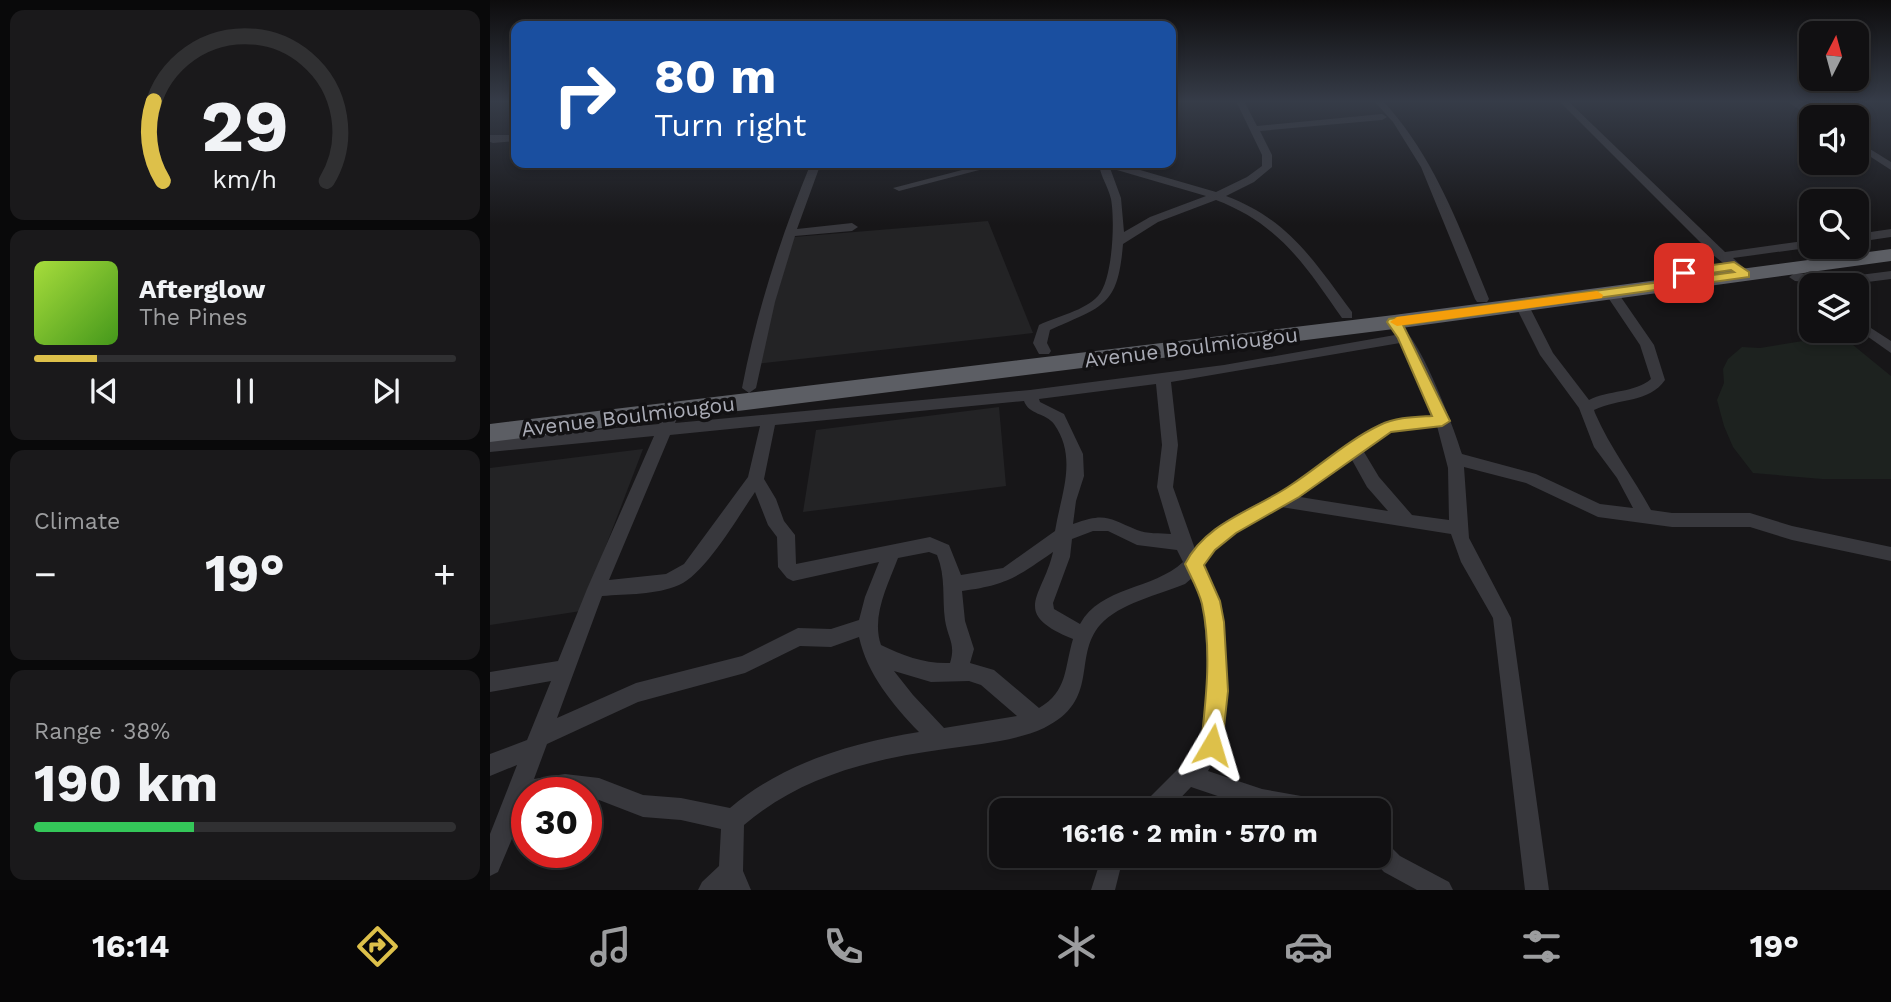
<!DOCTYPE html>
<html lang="en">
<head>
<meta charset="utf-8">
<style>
	:root { --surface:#111012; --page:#1a191b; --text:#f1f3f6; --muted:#9c9d9f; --line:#303032; --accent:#ddc04a }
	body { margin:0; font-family:"Work Sans",sans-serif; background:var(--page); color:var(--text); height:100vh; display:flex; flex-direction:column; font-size:26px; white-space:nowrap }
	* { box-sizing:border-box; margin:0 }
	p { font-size:23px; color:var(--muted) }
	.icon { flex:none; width:38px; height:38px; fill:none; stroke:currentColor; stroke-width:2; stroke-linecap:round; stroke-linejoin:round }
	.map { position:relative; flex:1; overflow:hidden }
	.drawer { display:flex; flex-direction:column; gap:10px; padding:10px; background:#09090a; width:490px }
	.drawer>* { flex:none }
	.banner { position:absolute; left:21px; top:21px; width:665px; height:147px; border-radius:14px; box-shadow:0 4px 10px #0003,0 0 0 2px var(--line); background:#1a4fa0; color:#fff; overflow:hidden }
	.needle { width:46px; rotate:6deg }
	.controls { position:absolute; left:1309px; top:21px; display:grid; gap:14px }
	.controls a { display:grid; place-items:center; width:70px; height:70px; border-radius:14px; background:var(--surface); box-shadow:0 4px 10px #0003,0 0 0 2px var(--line); font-size:35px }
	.speed { position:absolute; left:21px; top:777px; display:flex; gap:14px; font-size:35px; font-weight:700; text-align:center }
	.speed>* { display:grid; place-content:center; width:91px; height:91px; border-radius:50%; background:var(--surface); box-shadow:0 4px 10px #0003,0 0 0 2px var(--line); line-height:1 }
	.speed .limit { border:10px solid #d22; background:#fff; color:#111 }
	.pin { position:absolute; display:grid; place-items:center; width:60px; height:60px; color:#fff; margin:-30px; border-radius:14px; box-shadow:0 4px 10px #0006 }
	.me { position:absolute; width:77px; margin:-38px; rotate:7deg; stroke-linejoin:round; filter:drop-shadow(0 0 5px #0008) }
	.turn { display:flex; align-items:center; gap:24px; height:147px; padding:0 28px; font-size:32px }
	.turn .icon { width:91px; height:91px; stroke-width:2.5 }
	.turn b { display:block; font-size:49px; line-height:60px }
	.big { font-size:52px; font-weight:700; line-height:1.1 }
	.drawer .tile { flex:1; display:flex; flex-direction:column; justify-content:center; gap:10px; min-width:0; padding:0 24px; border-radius:14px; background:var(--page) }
	.drawer .dial { align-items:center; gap:0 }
	.dial svg { height:182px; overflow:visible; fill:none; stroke:var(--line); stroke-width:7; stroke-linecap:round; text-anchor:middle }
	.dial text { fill:var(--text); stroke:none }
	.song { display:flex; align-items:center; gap:21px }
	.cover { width:84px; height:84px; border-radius:10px; background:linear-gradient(135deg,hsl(80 70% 55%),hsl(100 70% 35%)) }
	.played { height:7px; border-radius:4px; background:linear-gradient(90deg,var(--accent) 15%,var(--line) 15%) }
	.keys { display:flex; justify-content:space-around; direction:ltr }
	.heat { display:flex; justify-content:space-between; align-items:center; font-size:38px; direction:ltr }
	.charge { height:10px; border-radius:5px; background:linear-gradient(90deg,#34c759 38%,var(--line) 0) }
	.trip { position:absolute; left:499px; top:798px; width:402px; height:70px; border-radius:14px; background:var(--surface); box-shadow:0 4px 10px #0003,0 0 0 2px var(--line); font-weight:700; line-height:70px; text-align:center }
	.tabs { display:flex; height:112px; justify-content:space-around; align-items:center; background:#070607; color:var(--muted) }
	.tabs .icon { width:49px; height:49px }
	.tabs .current { color:var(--accent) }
	.tabs b { font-size:32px; color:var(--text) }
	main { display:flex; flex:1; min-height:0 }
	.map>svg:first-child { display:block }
	.built { fill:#232325 }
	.green { fill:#1d221f }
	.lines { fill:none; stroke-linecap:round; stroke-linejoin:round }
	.minor { fill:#38383d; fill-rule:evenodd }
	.trunk { fill:#5c5e64; fill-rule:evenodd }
	.route { fill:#ddc04a; stroke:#907d30; stroke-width:2 }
	.slow { fill:#f59e0b }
	.labels { text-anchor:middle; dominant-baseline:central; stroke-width:7; stroke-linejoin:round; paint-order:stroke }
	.street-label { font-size:21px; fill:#aaacb6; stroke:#121113 }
</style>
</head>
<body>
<main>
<section class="drawer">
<div class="tile dial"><svg viewBox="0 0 100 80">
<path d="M14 69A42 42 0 1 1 86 69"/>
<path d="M14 69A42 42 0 0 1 10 34" stroke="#ddc04a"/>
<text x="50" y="56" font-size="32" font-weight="700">29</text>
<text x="50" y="72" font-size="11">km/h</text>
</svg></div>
<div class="tile">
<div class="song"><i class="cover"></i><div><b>Afterglow</b><p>The Pines</p></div></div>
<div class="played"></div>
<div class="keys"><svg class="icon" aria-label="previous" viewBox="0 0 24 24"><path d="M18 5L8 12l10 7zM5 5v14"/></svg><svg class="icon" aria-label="pause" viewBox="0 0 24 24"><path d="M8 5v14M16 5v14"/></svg><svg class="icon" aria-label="next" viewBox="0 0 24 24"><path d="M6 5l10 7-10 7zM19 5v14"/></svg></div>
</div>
<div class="tile"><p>Climate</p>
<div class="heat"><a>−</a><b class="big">19°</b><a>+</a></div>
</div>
<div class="tile"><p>Range · 38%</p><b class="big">190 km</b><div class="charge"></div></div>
</section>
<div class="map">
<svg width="1401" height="890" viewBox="0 0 1401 890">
	<rect width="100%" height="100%" fill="#171618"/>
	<!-- built -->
	<g class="built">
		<polygon points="498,221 543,333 266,364 304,237"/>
		<polygon points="509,407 516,486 313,512 326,430"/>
		<polygon points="153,449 91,611 0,625 0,468"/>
	</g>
	<!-- green -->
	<polygon class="green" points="1324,334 1352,336 1401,376 1401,479 1332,479 1263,473 1243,447 1234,426 1227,400 1234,383 1233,369 1238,359 1252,347 1270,348 1319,340"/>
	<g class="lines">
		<!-- minor -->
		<g class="minor">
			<path d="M 746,101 L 754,101 L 767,126 L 892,114 L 897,117 L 892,120 L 770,131 L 782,155 L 782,167 L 764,182 L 736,196 C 798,219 824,261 862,312 L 862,318 L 852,318 C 815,265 789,224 726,200 L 668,222 L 633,244 C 628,307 613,306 560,330 L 557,343 L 561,351 L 559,354 L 549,354 L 543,343 L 549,325 C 568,316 594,311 608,296 C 623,280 625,219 621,199 C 618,186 610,176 609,163 L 626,163 L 726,192 L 757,177 L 772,166 L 772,155 ZM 620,168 L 716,196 L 660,217 L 634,232 L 631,198 Z"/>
			<path d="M 884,101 L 893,101 C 945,157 970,229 999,299 L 997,302 L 987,302 L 985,299 L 931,167 L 903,122 Z"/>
			<polygon points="1069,101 1078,101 1235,252 1321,240 1321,247 1324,247 1243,258 1261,274 1259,277 1251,277 1223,255"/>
			<polygon points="1297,101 1308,101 1332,117 1321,118"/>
			<polygon points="0,135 26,135 26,141 3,143 0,142"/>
			<polygon points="1367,141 1401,162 1401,170 1367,148"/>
			<path d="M 321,163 L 331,163 L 307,229 L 362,223 L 368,227 L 362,231 L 305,236 L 285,302 L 266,388 L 259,393 L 252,388 C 267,310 291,236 321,163 Z"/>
			<polygon points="499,163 516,163 409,191 403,188"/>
			<polygon points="1401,229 1401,237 1367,242 1367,234"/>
			<polygon points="1401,271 1401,279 1354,285 1305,281 1299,277 1305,273 1354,277"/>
			<path d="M 1121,289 L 1126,290 L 1164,345 L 1175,380 C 1159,403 1129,398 1104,410 L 1105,413 C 1120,448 1143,477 1161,510 L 1182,513 L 1260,513 L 1302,526 L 1401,547 L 1401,561 L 1302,540 L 1260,527 L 1182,527 L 1108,517 L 1036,483 L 974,467 L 979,538 L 1021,618 L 1059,890 L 1035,890 L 1003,618 L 971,562 L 961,534 L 791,507 L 745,533 L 724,549 L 713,565 L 730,601 L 737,691 L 733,745 L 718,771 L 772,789 L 828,799 L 836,802 L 839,810 L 769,810 L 701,787 L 679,810 L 652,810 L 655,802 L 706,751 C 722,724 717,636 712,603 C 711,594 706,585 702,578 L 695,584 C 668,595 630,603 610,625 C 582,658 611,700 554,728 C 523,742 488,744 455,749 C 382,759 311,776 254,825 L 253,871 L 261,890 L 208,890 L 212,882 L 229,866 L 231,829 L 191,820 L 153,817 L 109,800 L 96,799 L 96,793 L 37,793 L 37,803 L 8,872 L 0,876 L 0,834 L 27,765 L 0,776 L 0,754 L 37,740 L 61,681 L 0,692 L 0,672 L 68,661 L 97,589 L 164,436 L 0,452 L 0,440 L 169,424 L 178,406 L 183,405 L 191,410 L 185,423 L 540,390 L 734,365 L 905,335 L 902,330 L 909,326 C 928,332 965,430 972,454 L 1046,474 L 1110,504 L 1143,508 L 1127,478 L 1104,447 L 1089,408 L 1050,355 L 1025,305 L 1027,302 L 1037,302 L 1063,353 L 1099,400 C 1118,390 1145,393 1161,379 L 1150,345 L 1115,293 ZM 910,343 L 943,415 C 926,417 906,417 890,424 C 859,439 828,469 798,488 C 767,506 726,519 705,549 L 683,487 L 688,445 L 681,382 ZM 666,384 L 672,445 L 667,487 L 681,534 C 670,533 657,534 647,530 C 618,518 616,512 583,524 L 586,501 L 594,476 L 593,454 L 574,414 L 550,402 L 549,399 ZM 534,401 C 539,415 556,413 564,424 C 588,458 571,494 565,531 L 513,568 L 471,575 L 459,545 L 440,537 L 306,564 L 305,535 L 294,521 L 286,499 L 274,479 L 285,425 ZM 270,426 L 258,477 L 194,564 L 176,574 L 119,580 L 180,435 ZM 947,426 L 958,468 L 959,520 L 922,515 L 889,477 L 874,452 L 901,432 ZM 862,460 L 877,487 L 898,511 L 810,497 ZM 265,492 L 278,525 L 287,537 L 288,567 L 297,578 L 303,581 L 389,562 L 375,597 L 369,620 L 341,629 L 308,628 L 252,656 L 146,683 L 67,718 L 112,596 C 137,594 166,595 189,585 C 215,574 248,517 265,492 ZM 603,531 L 618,531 L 647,545 L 687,550 L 693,562 C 663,590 611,586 590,624 L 564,609 L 563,603 L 580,557 L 582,539 ZM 439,552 L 447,555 C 456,577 452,598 455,620 C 458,639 466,644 460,663 C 435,664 414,656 391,645 C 381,616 398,585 408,558 ZM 563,552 C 553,597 519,613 583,639 C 574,669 578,691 549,708 L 504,670 L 480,663 L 484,649 L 475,621 L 472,591 C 517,585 527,577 563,552 ZM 369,637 C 377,674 403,705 429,732 C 361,743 293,763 240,808 L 191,798 L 153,795 L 109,778 L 75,774 L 44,779 L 57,744 L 148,702 L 255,673 L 310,646 L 341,647 ZM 404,671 L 441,682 L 479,681 L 491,685 L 527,716 L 454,728 L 423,695 Z"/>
			<polygon points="1367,319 1401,341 1401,353 1367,329"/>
			<polygon points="889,839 897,843 910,856 959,882 963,890 927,890 894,872 879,856 889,856"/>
			<polygon points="612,856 638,856 630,870 625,890 601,890"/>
		</g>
		<!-- trunk -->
		<polygon class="trunk" points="1401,249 1401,261 904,329 0,442 0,424 904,315"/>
	</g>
	<!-- sky -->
	<linearGradient id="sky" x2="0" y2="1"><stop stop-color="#0d0c0d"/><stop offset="0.45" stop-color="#363c48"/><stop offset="1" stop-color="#363c48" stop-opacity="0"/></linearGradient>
	<rect width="1401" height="225" fill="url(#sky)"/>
	<!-- route -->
	<path class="route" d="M 1244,262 L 1259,272 L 1259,277 L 913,325 L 960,421 L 952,426 L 901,432 L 809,497 L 746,533 L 725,550 L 714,565 L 730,601 L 734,622 L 738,691 L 732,745 L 729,753 L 722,756 L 714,753 L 711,745 C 716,699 722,650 712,604 C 709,591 701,577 695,564 C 716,522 765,510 801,485 C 830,466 858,440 890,425 C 906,417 925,417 942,416 L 908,338 L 897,322 L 899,319 L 1244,272 L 1241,270 L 1194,277 L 1187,273 L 1194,269 Z"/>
	<!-- slow -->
	<polygon class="slow" points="1107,291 1113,295 1112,298 907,326 900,322 907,317"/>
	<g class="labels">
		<!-- street labels -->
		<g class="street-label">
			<text transform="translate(701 347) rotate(-7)">Avenue Boulmiougou</text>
			<text transform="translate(138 416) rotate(-7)">Avenue Boulmiougou</text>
		</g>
	</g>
</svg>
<div class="controls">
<a><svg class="needle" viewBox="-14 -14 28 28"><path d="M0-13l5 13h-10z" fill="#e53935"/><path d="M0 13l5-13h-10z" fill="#9c9d9f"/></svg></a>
<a><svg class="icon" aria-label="sound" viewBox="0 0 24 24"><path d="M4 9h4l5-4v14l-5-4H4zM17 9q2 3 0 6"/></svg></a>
<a><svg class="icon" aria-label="search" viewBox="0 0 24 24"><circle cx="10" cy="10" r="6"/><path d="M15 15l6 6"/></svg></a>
<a><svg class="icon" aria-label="layers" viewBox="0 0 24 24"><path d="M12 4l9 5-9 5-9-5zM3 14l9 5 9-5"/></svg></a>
</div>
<div class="speed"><div class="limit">30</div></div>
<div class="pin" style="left:1194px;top:273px;background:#d93025"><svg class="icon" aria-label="arrive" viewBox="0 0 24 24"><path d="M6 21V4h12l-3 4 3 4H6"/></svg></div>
<svg class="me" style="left:722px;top:745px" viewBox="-20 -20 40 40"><path d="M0-17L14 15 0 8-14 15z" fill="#ddc04a" stroke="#fff" stroke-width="4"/></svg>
<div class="trip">16:16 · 2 min · 570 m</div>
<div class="banner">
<div class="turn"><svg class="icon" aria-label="right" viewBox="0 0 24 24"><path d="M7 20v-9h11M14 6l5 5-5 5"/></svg><div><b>80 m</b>Turn right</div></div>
</div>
</div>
</main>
<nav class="tabs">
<b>16:14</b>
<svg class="icon current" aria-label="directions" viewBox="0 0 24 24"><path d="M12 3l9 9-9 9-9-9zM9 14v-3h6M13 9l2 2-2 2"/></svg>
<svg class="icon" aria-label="music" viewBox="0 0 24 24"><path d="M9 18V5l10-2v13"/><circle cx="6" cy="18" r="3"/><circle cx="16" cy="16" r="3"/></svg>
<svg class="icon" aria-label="phone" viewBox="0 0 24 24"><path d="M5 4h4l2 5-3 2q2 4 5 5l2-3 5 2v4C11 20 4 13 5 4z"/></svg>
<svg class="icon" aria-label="climate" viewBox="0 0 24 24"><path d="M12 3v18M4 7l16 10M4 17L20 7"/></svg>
<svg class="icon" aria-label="car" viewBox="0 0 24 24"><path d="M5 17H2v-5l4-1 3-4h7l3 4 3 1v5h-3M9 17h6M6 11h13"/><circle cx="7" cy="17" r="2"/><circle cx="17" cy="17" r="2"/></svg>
<svg class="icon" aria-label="filters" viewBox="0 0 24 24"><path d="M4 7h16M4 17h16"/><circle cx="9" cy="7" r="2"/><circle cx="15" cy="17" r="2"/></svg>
<b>19°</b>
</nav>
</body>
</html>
